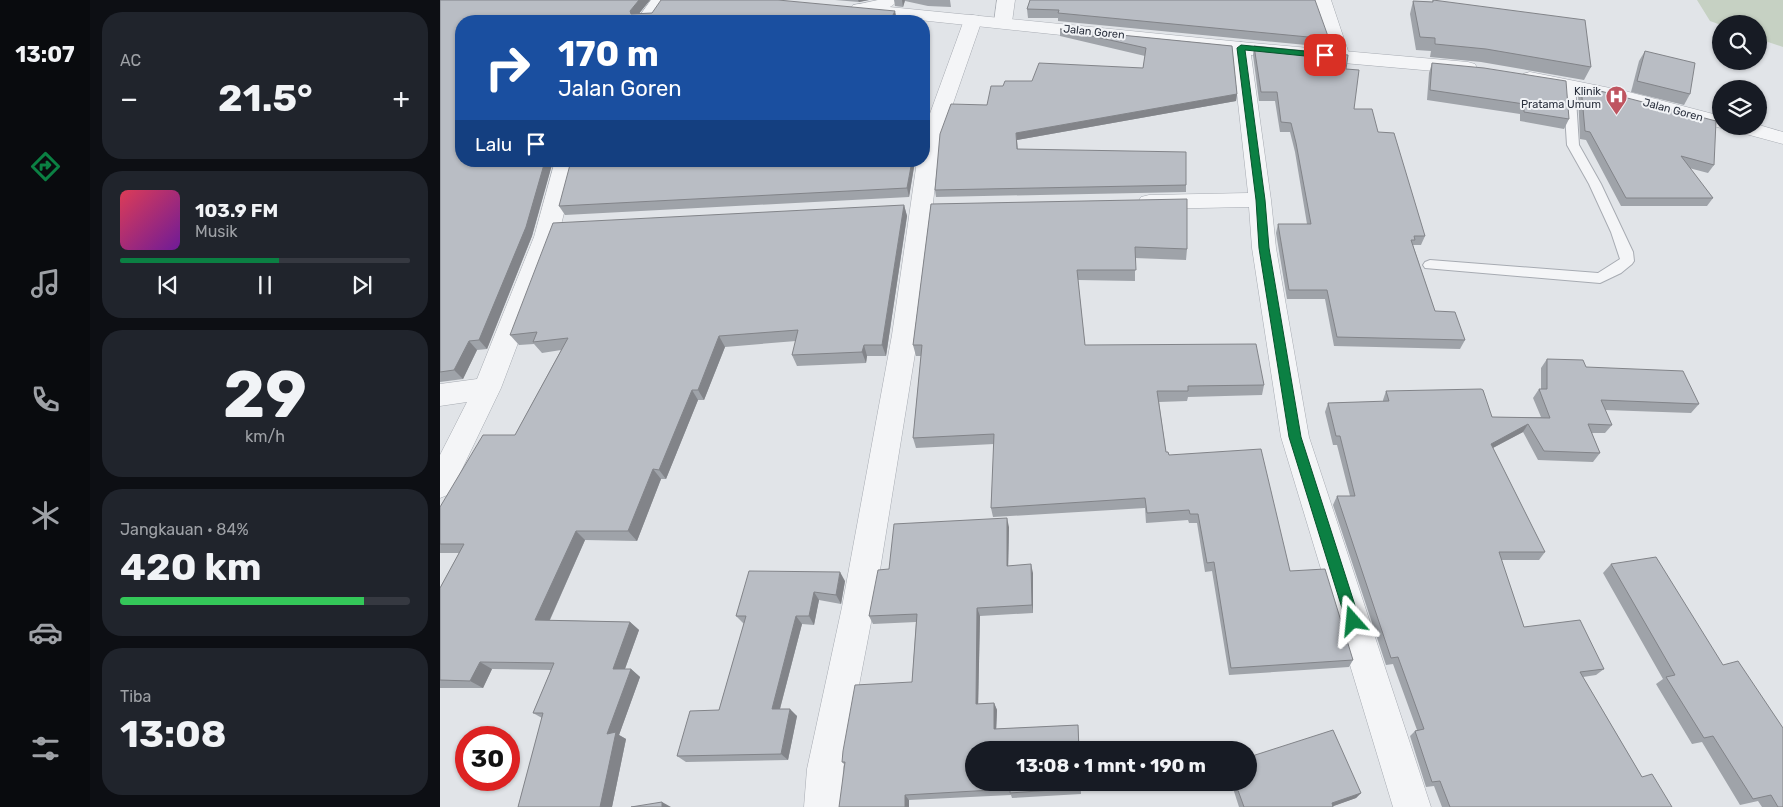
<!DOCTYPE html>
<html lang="id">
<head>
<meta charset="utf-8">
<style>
	:root { --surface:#171b24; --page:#20242c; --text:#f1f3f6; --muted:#9ea1a6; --line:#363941; --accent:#0b8043 }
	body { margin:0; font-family:Rubik,sans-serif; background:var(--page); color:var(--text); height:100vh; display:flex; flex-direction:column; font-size:19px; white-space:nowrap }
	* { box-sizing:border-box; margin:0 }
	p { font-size:16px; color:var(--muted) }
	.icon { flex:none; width:28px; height:28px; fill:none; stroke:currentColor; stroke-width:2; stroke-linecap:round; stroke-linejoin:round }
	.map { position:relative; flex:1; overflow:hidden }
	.sheet { display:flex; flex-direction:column; gap:12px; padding:12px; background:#0d0f14; width:350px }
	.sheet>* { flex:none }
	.hud { position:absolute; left:15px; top:15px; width:475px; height:152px; border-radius:20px; box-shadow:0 1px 4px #0004; background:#1a4fa0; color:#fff; overflow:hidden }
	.fabs { position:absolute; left:1272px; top:15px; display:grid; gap:10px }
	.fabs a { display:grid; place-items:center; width:55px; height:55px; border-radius:50%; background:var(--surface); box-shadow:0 1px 4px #0004; font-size:25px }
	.speed { position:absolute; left:15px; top:726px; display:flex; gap:10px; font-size:25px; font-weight:700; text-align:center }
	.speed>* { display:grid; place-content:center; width:65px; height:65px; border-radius:50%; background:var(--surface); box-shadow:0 1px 4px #0004; line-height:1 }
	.speed .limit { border:8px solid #d22; background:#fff; color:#111 }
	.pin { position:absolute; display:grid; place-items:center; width:42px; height:42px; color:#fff; margin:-21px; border-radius:10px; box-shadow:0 2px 8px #0006 }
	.me { position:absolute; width:55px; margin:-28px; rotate:342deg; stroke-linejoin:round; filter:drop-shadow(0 0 4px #0008) }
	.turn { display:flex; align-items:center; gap:18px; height:105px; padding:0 20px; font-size:22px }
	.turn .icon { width:65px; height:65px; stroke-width:2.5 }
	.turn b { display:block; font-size:35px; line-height:42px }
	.then { display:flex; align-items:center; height:48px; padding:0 20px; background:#0003; gap:10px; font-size:19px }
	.big { font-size:38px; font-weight:700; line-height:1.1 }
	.sheet .card { flex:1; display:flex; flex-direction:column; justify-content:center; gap:8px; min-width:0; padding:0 18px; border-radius:20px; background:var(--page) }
	.sheet .dial { align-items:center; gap:0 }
	.dial b { font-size:65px; line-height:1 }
	.song { display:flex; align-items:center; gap:15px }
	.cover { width:60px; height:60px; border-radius:8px; background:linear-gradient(135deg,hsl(350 70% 55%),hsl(280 70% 35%)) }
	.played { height:5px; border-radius:2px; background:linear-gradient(90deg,var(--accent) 55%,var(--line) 55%) }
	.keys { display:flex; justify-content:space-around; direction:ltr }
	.heat { display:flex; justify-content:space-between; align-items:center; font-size:28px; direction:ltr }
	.charge { height:8px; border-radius:4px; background:linear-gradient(90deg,#34c759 84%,var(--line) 0) }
	.trip { position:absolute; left:525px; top:741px; width:292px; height:50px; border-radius:25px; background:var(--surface); box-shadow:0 1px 4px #0004; font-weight:700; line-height:50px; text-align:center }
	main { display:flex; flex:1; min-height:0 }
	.tabs { display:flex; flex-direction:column; width:90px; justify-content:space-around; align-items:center; background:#090b0e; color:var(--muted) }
	.tabs .icon { width:35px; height:35px }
	.tabs .active { color:var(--accent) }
	.tabs b { font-size:22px; color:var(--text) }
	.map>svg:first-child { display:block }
	.green { fill:#c6d1c3 }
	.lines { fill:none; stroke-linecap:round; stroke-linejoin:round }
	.service-casing { stroke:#a7abb2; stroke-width:2 }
	.minor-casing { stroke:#a7abb2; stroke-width:1 }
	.tertiary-casing { stroke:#a7abb2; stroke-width:1 }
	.service { fill:#f4f5f7; fill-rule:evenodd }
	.minor { fill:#f4f5f7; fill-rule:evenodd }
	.tertiary { fill:#f4f5f7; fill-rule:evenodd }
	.wall { fill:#9fa3a9 }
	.shaded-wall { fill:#828489 }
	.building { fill:#b9bdc4; stroke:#828489 }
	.route { fill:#0b8043; stroke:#07532c }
	.labels { text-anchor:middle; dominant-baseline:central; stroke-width:4; stroke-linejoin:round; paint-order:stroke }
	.far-street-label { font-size:11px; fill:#2b313e; stroke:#f1f3f6 }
	.far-poi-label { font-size:11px; fill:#2b313e; stroke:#f1f3f6; text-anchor:end }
</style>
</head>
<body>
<main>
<nav class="tabs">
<b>13:07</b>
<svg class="icon active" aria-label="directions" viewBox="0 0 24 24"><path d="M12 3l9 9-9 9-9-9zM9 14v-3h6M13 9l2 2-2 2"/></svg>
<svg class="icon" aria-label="music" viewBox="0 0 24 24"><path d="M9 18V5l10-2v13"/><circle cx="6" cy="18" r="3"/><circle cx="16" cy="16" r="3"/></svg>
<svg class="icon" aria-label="phone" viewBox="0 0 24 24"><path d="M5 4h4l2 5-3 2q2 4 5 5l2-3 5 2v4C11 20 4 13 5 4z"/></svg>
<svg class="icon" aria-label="climate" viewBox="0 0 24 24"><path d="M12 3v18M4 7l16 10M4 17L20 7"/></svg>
<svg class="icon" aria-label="car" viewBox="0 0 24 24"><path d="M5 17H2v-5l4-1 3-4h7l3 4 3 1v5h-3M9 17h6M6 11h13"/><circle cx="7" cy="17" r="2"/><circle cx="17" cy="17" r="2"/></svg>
<svg class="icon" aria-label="filters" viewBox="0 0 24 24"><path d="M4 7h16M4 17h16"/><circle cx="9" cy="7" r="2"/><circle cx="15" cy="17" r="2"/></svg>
</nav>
<section class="sheet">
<div class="card"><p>AC</p>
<div class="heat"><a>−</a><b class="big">21.5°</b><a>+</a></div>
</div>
<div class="card">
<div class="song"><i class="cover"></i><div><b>103.9 FM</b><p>Musik</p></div></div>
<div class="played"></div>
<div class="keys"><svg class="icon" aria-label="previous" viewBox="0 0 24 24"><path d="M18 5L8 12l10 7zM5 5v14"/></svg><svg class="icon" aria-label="pause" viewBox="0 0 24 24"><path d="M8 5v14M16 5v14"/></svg><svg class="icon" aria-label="next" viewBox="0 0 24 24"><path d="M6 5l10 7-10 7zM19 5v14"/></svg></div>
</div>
<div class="card dial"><b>29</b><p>km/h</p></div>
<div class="card"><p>Jangkauan · 84%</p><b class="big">420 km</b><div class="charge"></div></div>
<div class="card"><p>Tiba</p><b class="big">13:08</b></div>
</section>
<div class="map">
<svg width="1343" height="807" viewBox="0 0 1343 807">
	<rect width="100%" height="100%" fill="#e1e4e8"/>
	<!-- green -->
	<polygon class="green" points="1257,0 1343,0 1343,47 1319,39 1319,24 1281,24 1281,25 1270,21"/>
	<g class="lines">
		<defs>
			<polygon id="service" points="1129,81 1135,84 1139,145 1161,184 1193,252 1194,261 1192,264 1181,273 1160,283 985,268 983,265 985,262 990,260 1158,273 1180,259 1171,232 1149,184 1127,145 1123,84"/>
			<g id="minor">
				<polygon points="211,0 229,0 214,21 196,21"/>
				<path d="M 438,0 L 458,0 C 450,11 428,16 415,13 L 412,9 L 415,5 Z"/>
				<polygon points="557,0 575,0 572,22 569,26 563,27 557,26 554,22"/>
				<polygon points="873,0 891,0 910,57 908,61 901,63 894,61 892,57"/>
				<polygon points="533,15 539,16 542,20 500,141 478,335 434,607 403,769 402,807 364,807 367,769 402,607 452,335 477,161 484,161 484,130 524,20 527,16"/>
				<polygon points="801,42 808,44 810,48 831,200 836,248 869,437 991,807 953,807 841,437 812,248 809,207 709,209 701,207 698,202 701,197 709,195 808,193 792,48 794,44"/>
				<polygon points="115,161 137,161 118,237 61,388 10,494 0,498 0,455 27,402 0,406 0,384 37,379 94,237"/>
			</g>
			<g id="tertiary">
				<polygon points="419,4 801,42 1028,62 1035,64 1037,68 1035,72 1028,74 801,54 413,13 410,9 413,5"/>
				<polygon points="1090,72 1185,91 1281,116 1281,126 1319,125 1343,132 1343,144 1291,130 1288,126 1281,128 1183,103 1083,82 1080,78 1083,74"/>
			</g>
		</defs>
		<!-- service casing -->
		<use href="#service" class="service-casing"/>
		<!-- minor casing -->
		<use href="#minor" class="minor-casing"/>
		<!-- tertiary casing -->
		<use href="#tertiary" class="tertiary-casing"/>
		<!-- service -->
		<use href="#service" class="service"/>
		<!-- minor -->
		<use href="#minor" class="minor"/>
		<!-- tertiary -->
		<use href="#tertiary" class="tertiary"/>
	</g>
	<!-- wall -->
	<g class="wall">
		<polygon points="0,0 210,0 199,13 457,20 456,21 21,21 21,161 113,161 92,236 47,349 37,350 23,379 0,382"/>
		<polygon points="395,0 429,0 419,2"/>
		<polygon points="454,0 510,0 511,7 488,6 465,1 463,7 455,6"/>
		<polygon points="590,0 889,39 887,47 618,21 618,18 588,18 587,9"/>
		<polygon points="993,0 1151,67 1144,80 1041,62 990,57 991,51 976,50 970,14 973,1 992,2"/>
		<polygon points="620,29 792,46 797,94 796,101 577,140 578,149 746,185 746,192 496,197 495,190 547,105 563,86 592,81 703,68 705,56 620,36"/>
		<polygon points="814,46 906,69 914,109 938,132 985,236 981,245 973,245 995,311 1025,340 1020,349 894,346 885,299 847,299 836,233 838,224 867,224 855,152 850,132 840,132 835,101 819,101 813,55"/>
		<polygon points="1205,51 1250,94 1244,105 1191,92 1199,61"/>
		<polygon points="992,63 1129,119 1124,129 1080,121 1080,114 987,100 989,73"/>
		<polygon points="1141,86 1274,165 1268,173 1249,168 1273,198 1267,206 1181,206 1146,140 1140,139 1138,94"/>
		<polygon points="475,161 469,197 125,215 119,206"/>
		<polygon points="491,204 747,249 746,260 695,258 695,281 638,280 645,345 824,385 822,395 748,397 747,401 719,402 726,452 850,571 913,660 909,667 789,675 772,571 765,572 757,523 749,523 748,520 706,523 705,508 553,517 551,508 554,444 476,448 473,438 481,356 476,356 473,345"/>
		<polygon points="464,205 467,216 446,356 427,356 426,363 357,366 352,355 356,341 285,347 264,400 258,400 226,479 221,479 197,541 145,540 110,620 190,622 199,630 185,669 191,669 200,677 179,735 186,739 172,807 78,807 102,718 93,713 111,670 52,669 43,688 0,688 0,588 19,553 0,553 0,507 75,435 121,350 102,353 94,344 79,345 70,335"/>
		<polygon points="1107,359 1146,367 1259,404 1251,413 1165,410 1172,425 1165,433 1152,433 1160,453 1153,462 1098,460 1083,432 1053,448 1105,552 1099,560 1061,560 1084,627 1164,669 1156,675 1143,677 1202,777 1232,807 1002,807 994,786 986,787 970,736 975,731 977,730 953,664 946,665 893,505 897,496 910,496 897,445 893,445 885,412 888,403 943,402 943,400 946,391 1052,417 1101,417 1093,398 1099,389 1101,389 1101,368"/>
		<polygon points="569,527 568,566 593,573 593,613 540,616 538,704 554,703 557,710 556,729 638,725 641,794 572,798 571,795 469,800 405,765 402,762 472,682 476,622 433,624 429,616 449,569"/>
		<polygon points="1171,564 1343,807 1322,807 1318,801 1300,805 1262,742 1252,744 1216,684 1223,679 1163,573"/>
		<polygon points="405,581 401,604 379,600 374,625 362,624 340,709 357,716 348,760 246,762 237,756 279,710 304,624 296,616"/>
		<polygon points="791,782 809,782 921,793 916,798 893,806 893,807 799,807"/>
	</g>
	<!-- shaded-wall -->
	<g class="shaded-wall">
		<polygon points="199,0 210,0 194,20 191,14 190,11"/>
		<polygon points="418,0 429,0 419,2"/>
		<polygon points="462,0 465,0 463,7"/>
		<polygon points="455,11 457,20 456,21 450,21"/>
		<polygon points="797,94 796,101 577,140 576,133"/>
		<polygon points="487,101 489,111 484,125 484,111"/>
		<polygon points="105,161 113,161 92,236 47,349 39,340"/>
		<polygon points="472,161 475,161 469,197 467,188"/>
		<polygon points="464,205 467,216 446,356 442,345"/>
		<polygon points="279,336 285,347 264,400 258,390"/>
		<polygon points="29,341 37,350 23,379 14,370"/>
		<polygon points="424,345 427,356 426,363 422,352"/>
		<polygon points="252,390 258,400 226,479 219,470"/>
		<polygon points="1088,424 1083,432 1045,452 1051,444"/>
		<polygon points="213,469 221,479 197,541 188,531"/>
		<polygon points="567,518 569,527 568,574 567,566"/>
		<polygon points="136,531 145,540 106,628 95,620"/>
		<polygon points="591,564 593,573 593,613 592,605"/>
		<polygon points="400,572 405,581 401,604 396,595"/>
		<polygon points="374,592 379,600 374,625 369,616"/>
		<polygon points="537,608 540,616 538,711 536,704"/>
		<polygon points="356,616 362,624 338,716 332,709"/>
		<polygon points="190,622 199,630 182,677 173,669"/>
		<polygon points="40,662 52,669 43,688 30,681"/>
		<polygon points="191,669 200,677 179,735 186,739 172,807 160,807 167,734"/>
		<polygon points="554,703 557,710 556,735 554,729"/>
		<polygon points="350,709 357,716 348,760 341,754"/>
		<polygon points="921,793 916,798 891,807 892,803"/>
		<polygon points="465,795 469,800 469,807 465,807"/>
		<polygon points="222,802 231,807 222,807"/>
	</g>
	<!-- building -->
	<g class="building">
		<polygon points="0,0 199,0 190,11 191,14 212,13 221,0 338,0 455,11 450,21 21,21 21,161 105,161 86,227 39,340 29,341 14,370 0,372"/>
		<polygon points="590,0 875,0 889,39 618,13 619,10 587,9"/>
		<polygon points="993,0 1145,20 1151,67 1046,49 995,44 995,38 980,37 973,1 993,2"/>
		<polygon points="620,29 792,46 797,94 576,133 577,149 746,152 746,185 495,190 500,134 511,104 547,105 551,86 563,86 565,81 592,81 599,63 703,68 706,48"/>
		<polygon points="814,46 908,55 906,69 919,70 914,109 932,109 938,132 954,133 985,236 974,236 975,240 971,240 995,311 1015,312 1025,340 897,337 887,290 849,290 838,224 871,224 856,143 851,123 841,122 837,92 821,92"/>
		<polygon points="1205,51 1255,63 1250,94 1197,81"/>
		<polygon points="992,63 1044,68 1126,81 1129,119 1084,112 1084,104 990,90"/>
		<polygon points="1141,86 1276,121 1274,165 1241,156 1273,198 1186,198 1150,132 1145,131"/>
		<polygon points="484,101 487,101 484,111"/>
		<polygon points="131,161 472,161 467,188 119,206"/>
		<polygon points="747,199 747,249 695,247 696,270 637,270 645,345 816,344 824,385 748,386 748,391 717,391 726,452 728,452 729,455 821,449 850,571 885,569 913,660 791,668 774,562 767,563 758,514 750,514 749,510 707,513 705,498 551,508 554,434 473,438 482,345 473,345 491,204"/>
		<polygon points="464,205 442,345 424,345 422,352 352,355 358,330 279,336 258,390 252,390 219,470 213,469 188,531 136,531 95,620 190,622 173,669 191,669 167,734 176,732 160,807 78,807 103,713 93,713 114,663 40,662 30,681 0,680 0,588 24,544 0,544 0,507 43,435 75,435 128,338 93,342 97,332 70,335 113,223"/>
		<polygon points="1107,359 1143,360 1146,367 1243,371 1259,404 1161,400 1172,425 1148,424 1160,453 1104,451 1088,424 1051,444 1105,552 1059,552 1084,627 1140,620 1164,669 1140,672 1202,777 1212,774 1232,807 1010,807 1000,781 992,782 975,731 984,729 958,657 951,658 897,496 915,496 900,436 896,436 888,403 949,401 946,391 1041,389 1043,390 1052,417 1110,418 1099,389 1107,389"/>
		<polygon points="567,518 567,566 591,564 592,605 537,608 536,704 554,703 554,729 638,725 639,750 534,750 534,782 640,782 640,788 570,793 570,789 465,795 465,807 399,807 405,762 402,762 403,751 415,685 472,682 477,614 429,616 438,570 449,569 454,524"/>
		<polygon points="1216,557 1283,665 1298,661 1343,728 1343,807 1338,807 1331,795 1313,799 1273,736 1264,738 1226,677 1235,675 1171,564"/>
		<polygon points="309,571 400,572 396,595 374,592 369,616 356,616 332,709 350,709 341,754 237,756 250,711 279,710 306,616 296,616"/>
		<polygon points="893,730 921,793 892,803 893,807 804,807 795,782 809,782 809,757"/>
		<polygon points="222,802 222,807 191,807"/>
	</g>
	<!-- route -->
	<polygon class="route" points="801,45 885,53 888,55 885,58 805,50 825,200 829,248 861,437 920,621 918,626 913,627 908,626 906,621 849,437 819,248 816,200 797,48"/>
	<!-- icons -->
	<defs>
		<symbol id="hospital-pin" viewBox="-11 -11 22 30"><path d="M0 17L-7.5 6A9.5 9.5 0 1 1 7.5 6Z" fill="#bf5560" stroke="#f1f3f6"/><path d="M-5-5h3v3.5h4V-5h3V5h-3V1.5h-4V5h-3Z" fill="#fff"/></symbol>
	</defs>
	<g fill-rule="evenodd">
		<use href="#hospital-pin" x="1164" y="84" width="25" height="34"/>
	</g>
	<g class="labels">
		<!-- far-street labels -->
		<g class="far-street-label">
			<text transform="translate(654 32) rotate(6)">Jalan Goren</text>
			<text transform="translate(1233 110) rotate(15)">Jalan Goren</text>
		</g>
		<!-- far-poi labels -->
		<g class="far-poi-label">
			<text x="1161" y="91">Klinik<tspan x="1161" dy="13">Pratama Umum</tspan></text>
		</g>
	</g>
</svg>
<div class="fabs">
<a><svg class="icon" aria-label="search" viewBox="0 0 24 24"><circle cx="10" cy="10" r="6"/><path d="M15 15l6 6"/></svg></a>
<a><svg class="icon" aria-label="layers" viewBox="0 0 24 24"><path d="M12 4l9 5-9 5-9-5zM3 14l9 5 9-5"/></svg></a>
</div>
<div class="speed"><div class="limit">30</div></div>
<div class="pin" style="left:885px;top:55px;background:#d93025"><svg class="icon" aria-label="arrive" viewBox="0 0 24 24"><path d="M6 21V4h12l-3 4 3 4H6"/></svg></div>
<svg class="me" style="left:913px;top:621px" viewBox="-20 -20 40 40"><path d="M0-17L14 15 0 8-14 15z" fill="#0b8043" stroke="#fff" stroke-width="4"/></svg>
<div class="trip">13:08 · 1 mnt · 190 m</div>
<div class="hud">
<div class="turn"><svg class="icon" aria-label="right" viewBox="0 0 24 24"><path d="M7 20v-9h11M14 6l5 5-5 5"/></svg><div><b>170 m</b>Jalan Goren</div></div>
<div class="then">Lalu<svg class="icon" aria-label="arrive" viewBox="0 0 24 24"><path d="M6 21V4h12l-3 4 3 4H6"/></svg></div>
</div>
</div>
</main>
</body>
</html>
